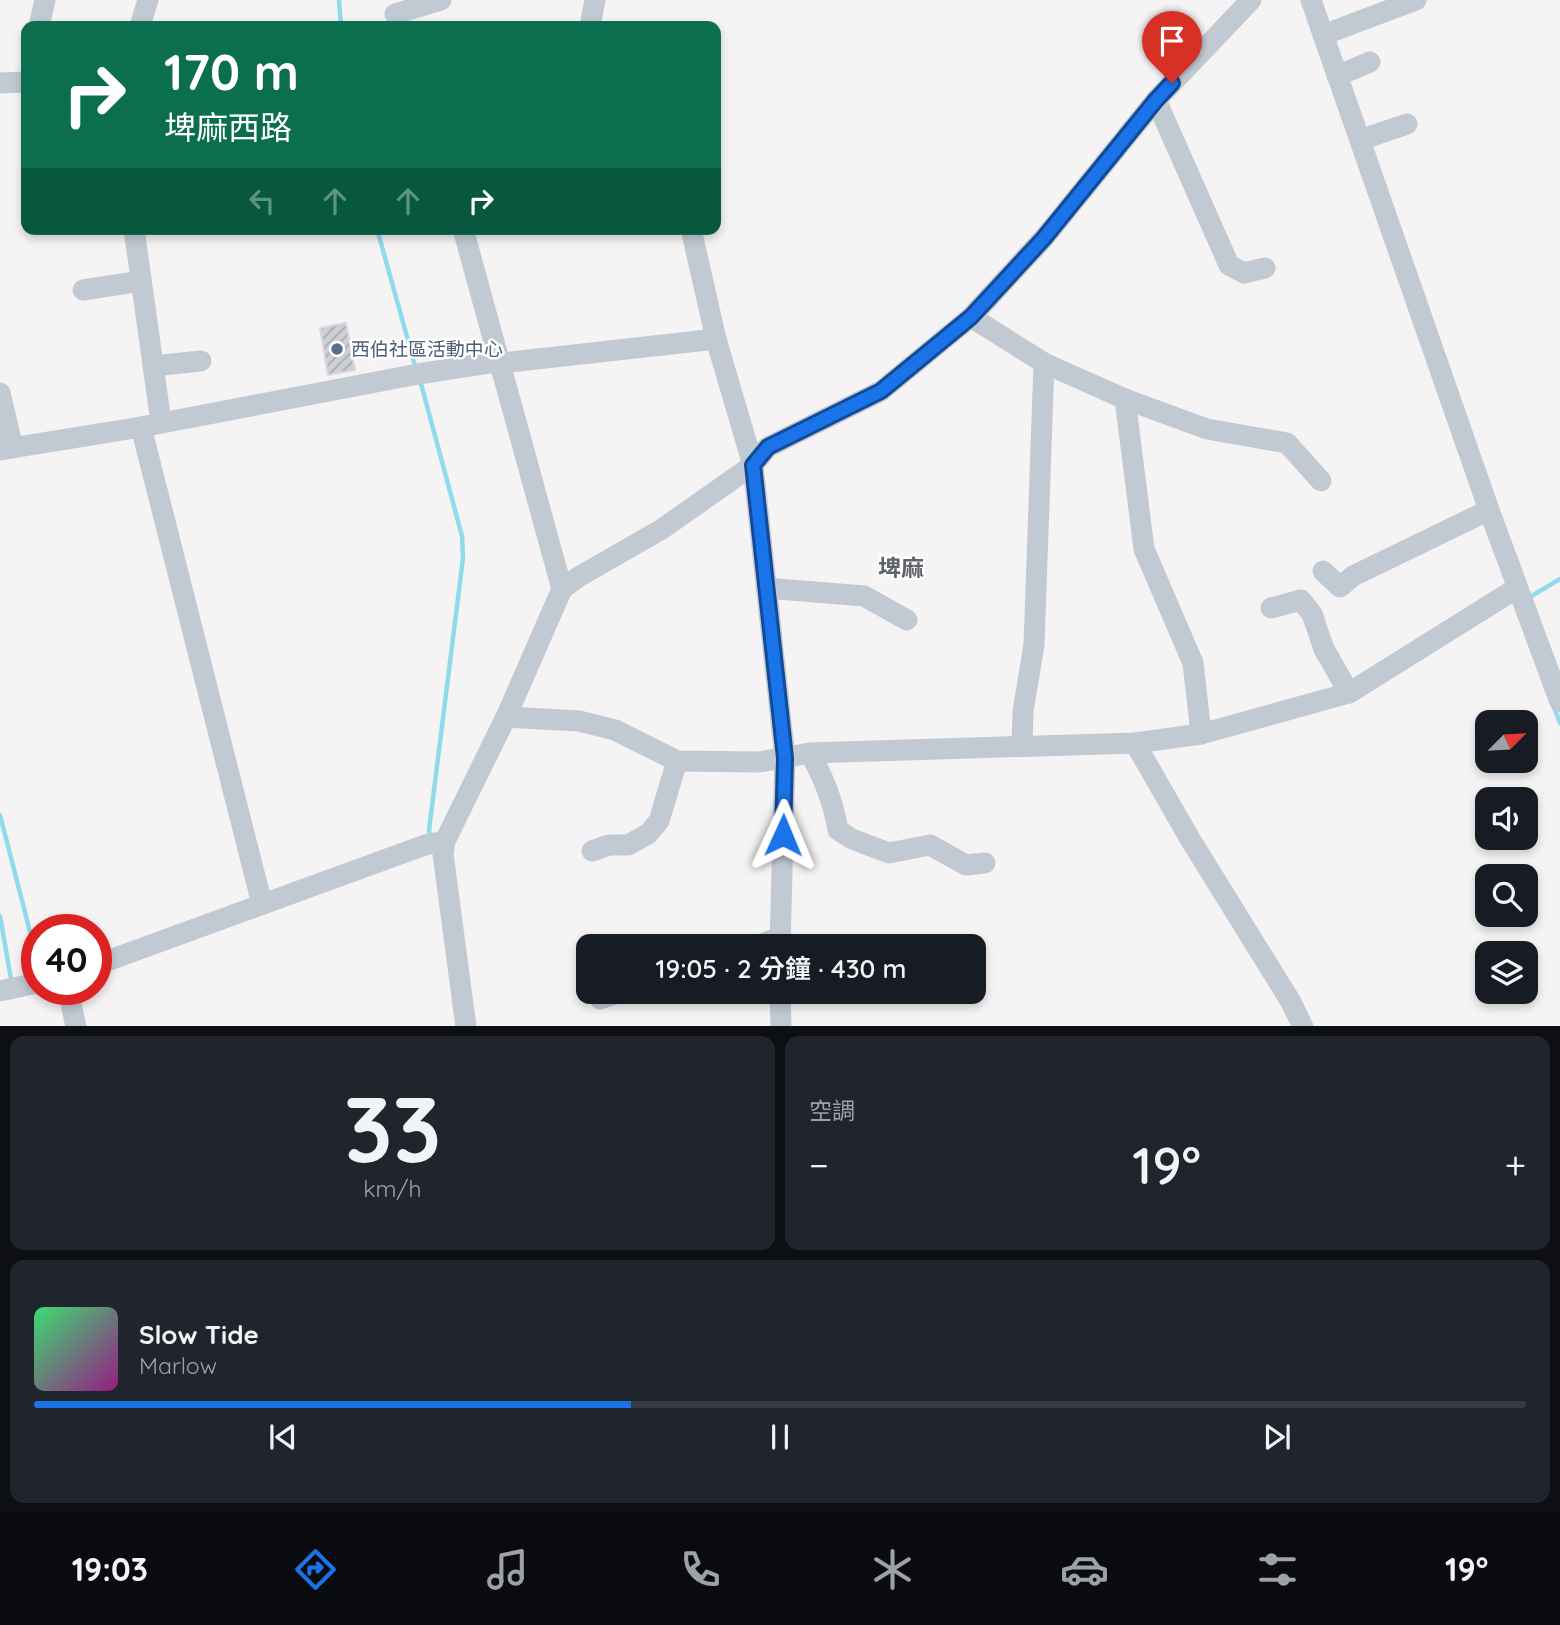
<!DOCTYPE html>
<html lang="zh-TW">
<head>
<meta charset="utf-8">
<style>
	:root { --surface:#171b24; --page:#20242c; --text:#f1f3f6; --muted:#9ea1a6; --line:#363941; --accent:#1a73e8 }
	body { margin:0; font-family:Quicksand,"Noto Sans TC",sans-serif; background:var(--page); color:var(--text); height:100vh; display:flex; flex-direction:column; font-size:26px; white-space:nowrap }
	* { box-sizing:border-box; margin:0 }
	p { font-size:23px; color:var(--muted) }
	.icon { flex:none; width:38px; height:38px; fill:none; stroke:currentColor; stroke-width:2; stroke-linecap:round; stroke-linejoin:round }
	.map { position:relative; height:1026px; overflow:hidden }
	.drawer { display:flex; flex-direction:column; gap:10px; padding:10px; background:#0d0f14; flex:1 }
	.drawer>* { flex:none }
	.guide { position:absolute; left:21px; top:21px; width:700px; height:214px; border-radius:14px; box-shadow:0 4px 10px #0003; background:#0b6e4f; color:#fff; overflow:hidden }
	.needle { width:46px; rotate:66deg }
	.tools { position:absolute; left:1475px; top:710px; display:grid; gap:14px }
	.tools a { display:grid; place-items:center; width:63px; height:63px; border-radius:14px; background:var(--surface); box-shadow:0 4px 10px #0003; font-size:35px }
	.speed { position:absolute; left:21px; top:914px; display:flex; gap:14px; font-size:35px; font-weight:700; text-align:center }
	.speed>* { display:grid; place-content:center; width:91px; height:91px; border-radius:50%; background:var(--surface); box-shadow:0 4px 10px #0003; line-height:1 }
	.speed .limit { border:10px solid #d22; background:#fff; color:#111 }
	.pin { position:absolute; display:grid; place-items:center; width:60px; height:60px; color:#fff; margin:-72px -30px; border-radius:50% 50% 50% 0; rotate:-45deg; box-shadow:0 0 7px #0007 }
	.pin .icon { rotate:45deg }
	.me { position:absolute; width:77px; margin:-38px; rotate:1deg; stroke-linejoin:round; filter:drop-shadow(0 0 5px #0008) }
	.turn { display:flex; align-items:center; gap:24px; height:147px; padding:0 28px; font-size:32px }
	.turn .icon { width:91px; height:91px; stroke-width:2.5 }
	.turn b { display:block; font-size:49px; line-height:60px }
	.lanes { display:flex; align-items:center; height:66px; padding:0 28px; background:#0003; justify-content:center; gap:35px; direction:ltr }
	.lanes .off { opacity:.35 }
	.big { font-size:52px; font-weight:600; line-height:1.1 }
	.drawer .widget { flex:1; display:flex; flex-direction:column; justify-content:center; gap:10px; min-width:0; padding:0 24px; border-radius:14px; background:var(--page) }
	.drawer .dial { align-items:center; gap:0 }
	.dial b { font-size:91px; line-height:1 }
	.song { display:flex; align-items:center; gap:21px }
	.cover { width:84px; height:84px; border-radius:10px; background:linear-gradient(135deg,hsl(140 70% 55%),hsl(310 70% 35%)) }
	.played { height:7px; border-radius:4px; background:linear-gradient(90deg,var(--accent) 40%,var(--line) 40%) }
	.keys { display:flex; justify-content:space-around; direction:ltr }
	.heat { display:flex; justify-content:space-between; align-items:center; font-size:38px; direction:ltr }
	.drawer .tiles { flex:1; display:grid; gap:10px; grid-template-columns:1fr 1fr }
	.widget:last-child { grid-column:span 2 }
	.trip { position:absolute; left:576px; top:934px; width:410px; height:70px; border-radius:14px; background:var(--surface); box-shadow:0 4px 10px #0003; font-weight:600; line-height:70px; text-align:center }
	.dock { display:flex; height:112px; justify-content:space-around; align-items:center; background:#090b0e; color:var(--muted) }
	.dock .icon { width:49px; height:49px }
	.dock .current { color:var(--accent) }
	.dock b { font-size:32px; color:var(--text) }
	.map>svg:first-child { display:block }
	.lines { fill:none; stroke-linecap:round; stroke-linejoin:round }
	.stream { stroke:#90daee; stroke-width:4.5 }
	.building { fill:url(#building-hatch); stroke:#d7d9de; stroke-width:2 }
	.minor { stroke:#c1cad2; stroke-width:21 }
	.route-casing { stroke:#114b97; stroke-width:18 }
	.route { stroke:#1a73e8; stroke-width:12 }
	.service-dot { fill:#5c6f8a; stroke:#fff; stroke-width:2.5 }
	.labels { text-anchor:middle; dominant-baseline:central; stroke-width:5; stroke-linejoin:round; paint-order:stroke }
	.service-label { font-size:19px; fill:#4e5e75; stroke:#fff; text-anchor:start }
	.quarter-label { font-size:23px; font-weight:bold; fill:#5f6368; stroke:#fff }
</style>
</head>
<body>
<div class="map">
<svg width="1560" height="1027" viewBox="0 0 1560 1027">
	<defs>
		<pattern id="building-hatch" width="6" height="6" patternUnits="userSpaceOnUse" patternTransform="scale(1.75)"><rect width="6" height="6" fill="#cdcfd5"/><path d="M-1 1l2-2M0 6l6-6M5 7l2-2" fill="none" stroke="#a8abb0"/></pattern>
	</defs>
	<rect width="100%" height="100%" fill="#f5f3f3"/>
	<g class="lines">
		<!-- stream -->
		<g class="stream">
			<polyline points="339,0 341,26"/>
			<polyline points="377,229 416,369"/>
			<polyline points="420,380 462,536 463,558 429,830 430,836"/>
			<polyline points="1530,597 1560,579"/>
			<polyline points="1554,707 1560,723"/>
			<polyline points="0,815 37,959"/>
			<polyline points="0,916 11,979"/>
		</g>
	</g>
	<!-- building -->
	<polygon class="building" points="346,323 355,370 328,375 320,328"/>
	<g class="lines">
		<!-- minor -->
		<g class="minor">
			<polyline points="1311,0 1489,510 1560,702"/>
			<polyline points="395,14 441,0"/>
			<polyline points="39,26 45,0"/>
			<polyline points="140,26 148,0"/>
			<polyline points="590,26 595,0"/>
			<polyline points="1323,35 1416,0"/>
			<polyline points="1337,76 1370,62"/>
			<polyline points="0,83 26,82"/>
			<polyline points="1156,100 1229,265 1244,273 1265,268"/>
			<polyline points="1360,140 1407,124"/>
			<polyline points="134,229 161,422"/>
			<polyline points="463,229 562,589"/>
			<polyline points="691,229 716,339 753,465 785,758 780,947"/>
			<polyline points="83,290 141,281"/>
			<polyline points="971,317 1044,363 1125,399 1144,549 1193,663 1201,734"/>
			<polyline points="153,366 201,361"/>
			<polyline points="0,393 13,448"/>
			<polyline points="1125,399 1207,429 1287,443 1321,481"/>
			<polyline points="141,427 262,904"/>
			<polyline points="0,450 141,427 418,374 489,363 501,363 716,339"/>
			<polyline points="1323,571 1340,587 1353,576 1489,510"/>
			<polyline points="766,588 864,596 907,620"/>
			<polyline points="1271,608 1301,600 1312,614 1324,649 1349,693"/>
			<polyline points="506,717 579,721 615,730 677,761 759,762 810,753 1135,743 1201,734 1349,693 1517,588"/>
			<polyline points="1135,743 1190,839 1291,1002 1303,1027"/>
			<polyline points="1022,745 1023,711 1034,645 1044,363"/>
			<path d="M 810,753 C 824,779 833,801 838,830 L 852,839 L 889,853 L 930,845 L 966,865 L 985,863"/>
			<polyline points="592,851 609,845 628,845 648,834 659,821 677,761"/>
			<polyline points="753,947 780,937"/>
			<polyline points="96,965 425,845 445,841"/>
			<polyline points="68,989 76,1027"/>
			<polyline points="0,991 37,983"/>
			<polyline points="780,992 781,1027"/>
			<polyline points="600,999 621,992"/>
			<polyline points="466,1027 443,854 445,841 506,717 562,589 580,576 662,529 753,465 768,447 881,391 971,317 1044,238 1156,100 1251,0"/>
		</g>
	</g>
	<g class="lines">
		<defs>
			<polyline id="route" points="783,835 785,758 753,465 768,447 881,391 971,317 1044,238 1156,100 1172,83"/>
		</defs>
		<!-- route casing -->
		<use href="#route" class="route-casing"/>
		<!-- route -->
		<use href="#route" class="route"/>
	</g>
	<!-- markers -->
	<circle class="service-dot" cx="337" cy="349" r="7"/>
	<g class="labels">
		<!-- service labels -->
		<g class="service-label">
			<text x="351" y="349">西伯社區活動中心</text>
		</g>
		<!-- quarter labels -->
		<g class="quarter-label">
			<text x="901" y="567">埤麻</text>
		</g>
	</g>
</svg>
<div class="tools">
<a><svg class="needle" viewBox="-14 -14 28 28"><path d="M0-13l5 13h-10z" fill="#e53935"/><path d="M0 13l5-13h-10z" fill="#9ea1a6"/></svg></a>
<a><svg class="icon" aria-label="sound" viewBox="0 0 24 24"><path d="M4 9h4l5-4v14l-5-4H4zM17 9q2 3 0 6"/></svg></a>
<a><svg class="icon" aria-label="search" viewBox="0 0 24 24"><circle cx="10" cy="10" r="6"/><path d="M15 15l6 6"/></svg></a>
<a><svg class="icon" aria-label="layers" viewBox="0 0 24 24"><path d="M12 4l9 5-9 5-9-5zM3 14l9 5 9-5"/></svg></a>
</div>
<div class="speed"><div class="limit">40</div></div>
<div class="pin" style="left:1172px;top:83px;background:#d93025"><svg class="icon" aria-label="arrive" viewBox="0 0 24 24"><path d="M6 21V4h12l-3 4 3 4H6"/></svg></div>
<svg class="me" style="left:783px;top:835px" viewBox="-20 -20 40 40"><path d="M0-17L14 15 0 8-14 15z" fill="#1a73e8" stroke="#fff" stroke-width="4"/></svg>
<div class="trip">19:05 · 2 分鐘 · 430 m</div>
<div class="guide">
<div class="turn"><svg class="icon" aria-label="right" viewBox="0 0 24 24"><path d="M7 20v-9h11M14 6l5 5-5 5"/></svg><div><b>170 m</b>埤麻西路</div></div>
<div class="lanes"><svg class="icon off" aria-label="left" viewBox="0 0 24 24"><path d="M17 20v-9H6M10 6l-5 5 5 5"/></svg><svg class="icon off" aria-label="ahead" viewBox="0 0 24 24"><path d="M12 20V5M6 11l6-6 6 6"/></svg><svg class="icon off" aria-label="ahead" viewBox="0 0 24 24"><path d="M12 20V5M6 11l6-6 6 6"/></svg><svg class="icon" aria-label="right" viewBox="0 0 24 24"><path d="M7 20v-9h11M14 6l5 5-5 5"/></svg></div>
</div>
</div>
<section class="drawer">
<div class="tiles">
<div class="widget dial"><b>33</b><p>km/h</p></div>
<div class="widget"><p>空調</p>
<div class="heat"><a>−</a><b class="big">19°</b><a>+</a></div>
</div>
<div class="widget">
<div class="song"><i class="cover"></i><div><b>Slow Tide</b><p>Marlow</p></div></div>
<div class="played"></div>
<div class="keys"><svg class="icon" aria-label="previous" viewBox="0 0 24 24"><path d="M18 5L8 12l10 7zM5 5v14"/></svg><svg class="icon" aria-label="pause" viewBox="0 0 24 24"><path d="M8 5v14M16 5v14"/></svg><svg class="icon" aria-label="next" viewBox="0 0 24 24"><path d="M6 5l10 7-10 7zM19 5v14"/></svg></div>
</div>
</div>
</section>
<nav class="dock">
<b>19:03</b>
<svg class="icon current" aria-label="directions" viewBox="0 0 24 24"><path d="M12 3l9 9-9 9-9-9zM9 14v-3h6M13 9l2 2-2 2"/></svg>
<svg class="icon" aria-label="music" viewBox="0 0 24 24"><path d="M9 18V5l10-2v13"/><circle cx="6" cy="18" r="3"/><circle cx="16" cy="16" r="3"/></svg>
<svg class="icon" aria-label="phone" viewBox="0 0 24 24"><path d="M5 4h4l2 5-3 2q2 4 5 5l2-3 5 2v4C11 20 4 13 5 4z"/></svg>
<svg class="icon" aria-label="climate" viewBox="0 0 24 24"><path d="M12 3v18M4 7l16 10M4 17L20 7"/></svg>
<svg class="icon" aria-label="car" viewBox="0 0 24 24"><path d="M5 17H2v-5l4-1 3-4h7l3 4 3 1v5h-3M9 17h6M6 11h13"/><circle cx="7" cy="17" r="2"/><circle cx="17" cy="17" r="2"/></svg>
<svg class="icon" aria-label="filters" viewBox="0 0 24 24"><path d="M4 7h16M4 17h16"/><circle cx="9" cy="7" r="2"/><circle cx="15" cy="17" r="2"/></svg>
<b>19°</b>
</nav>
</body>
</html>
